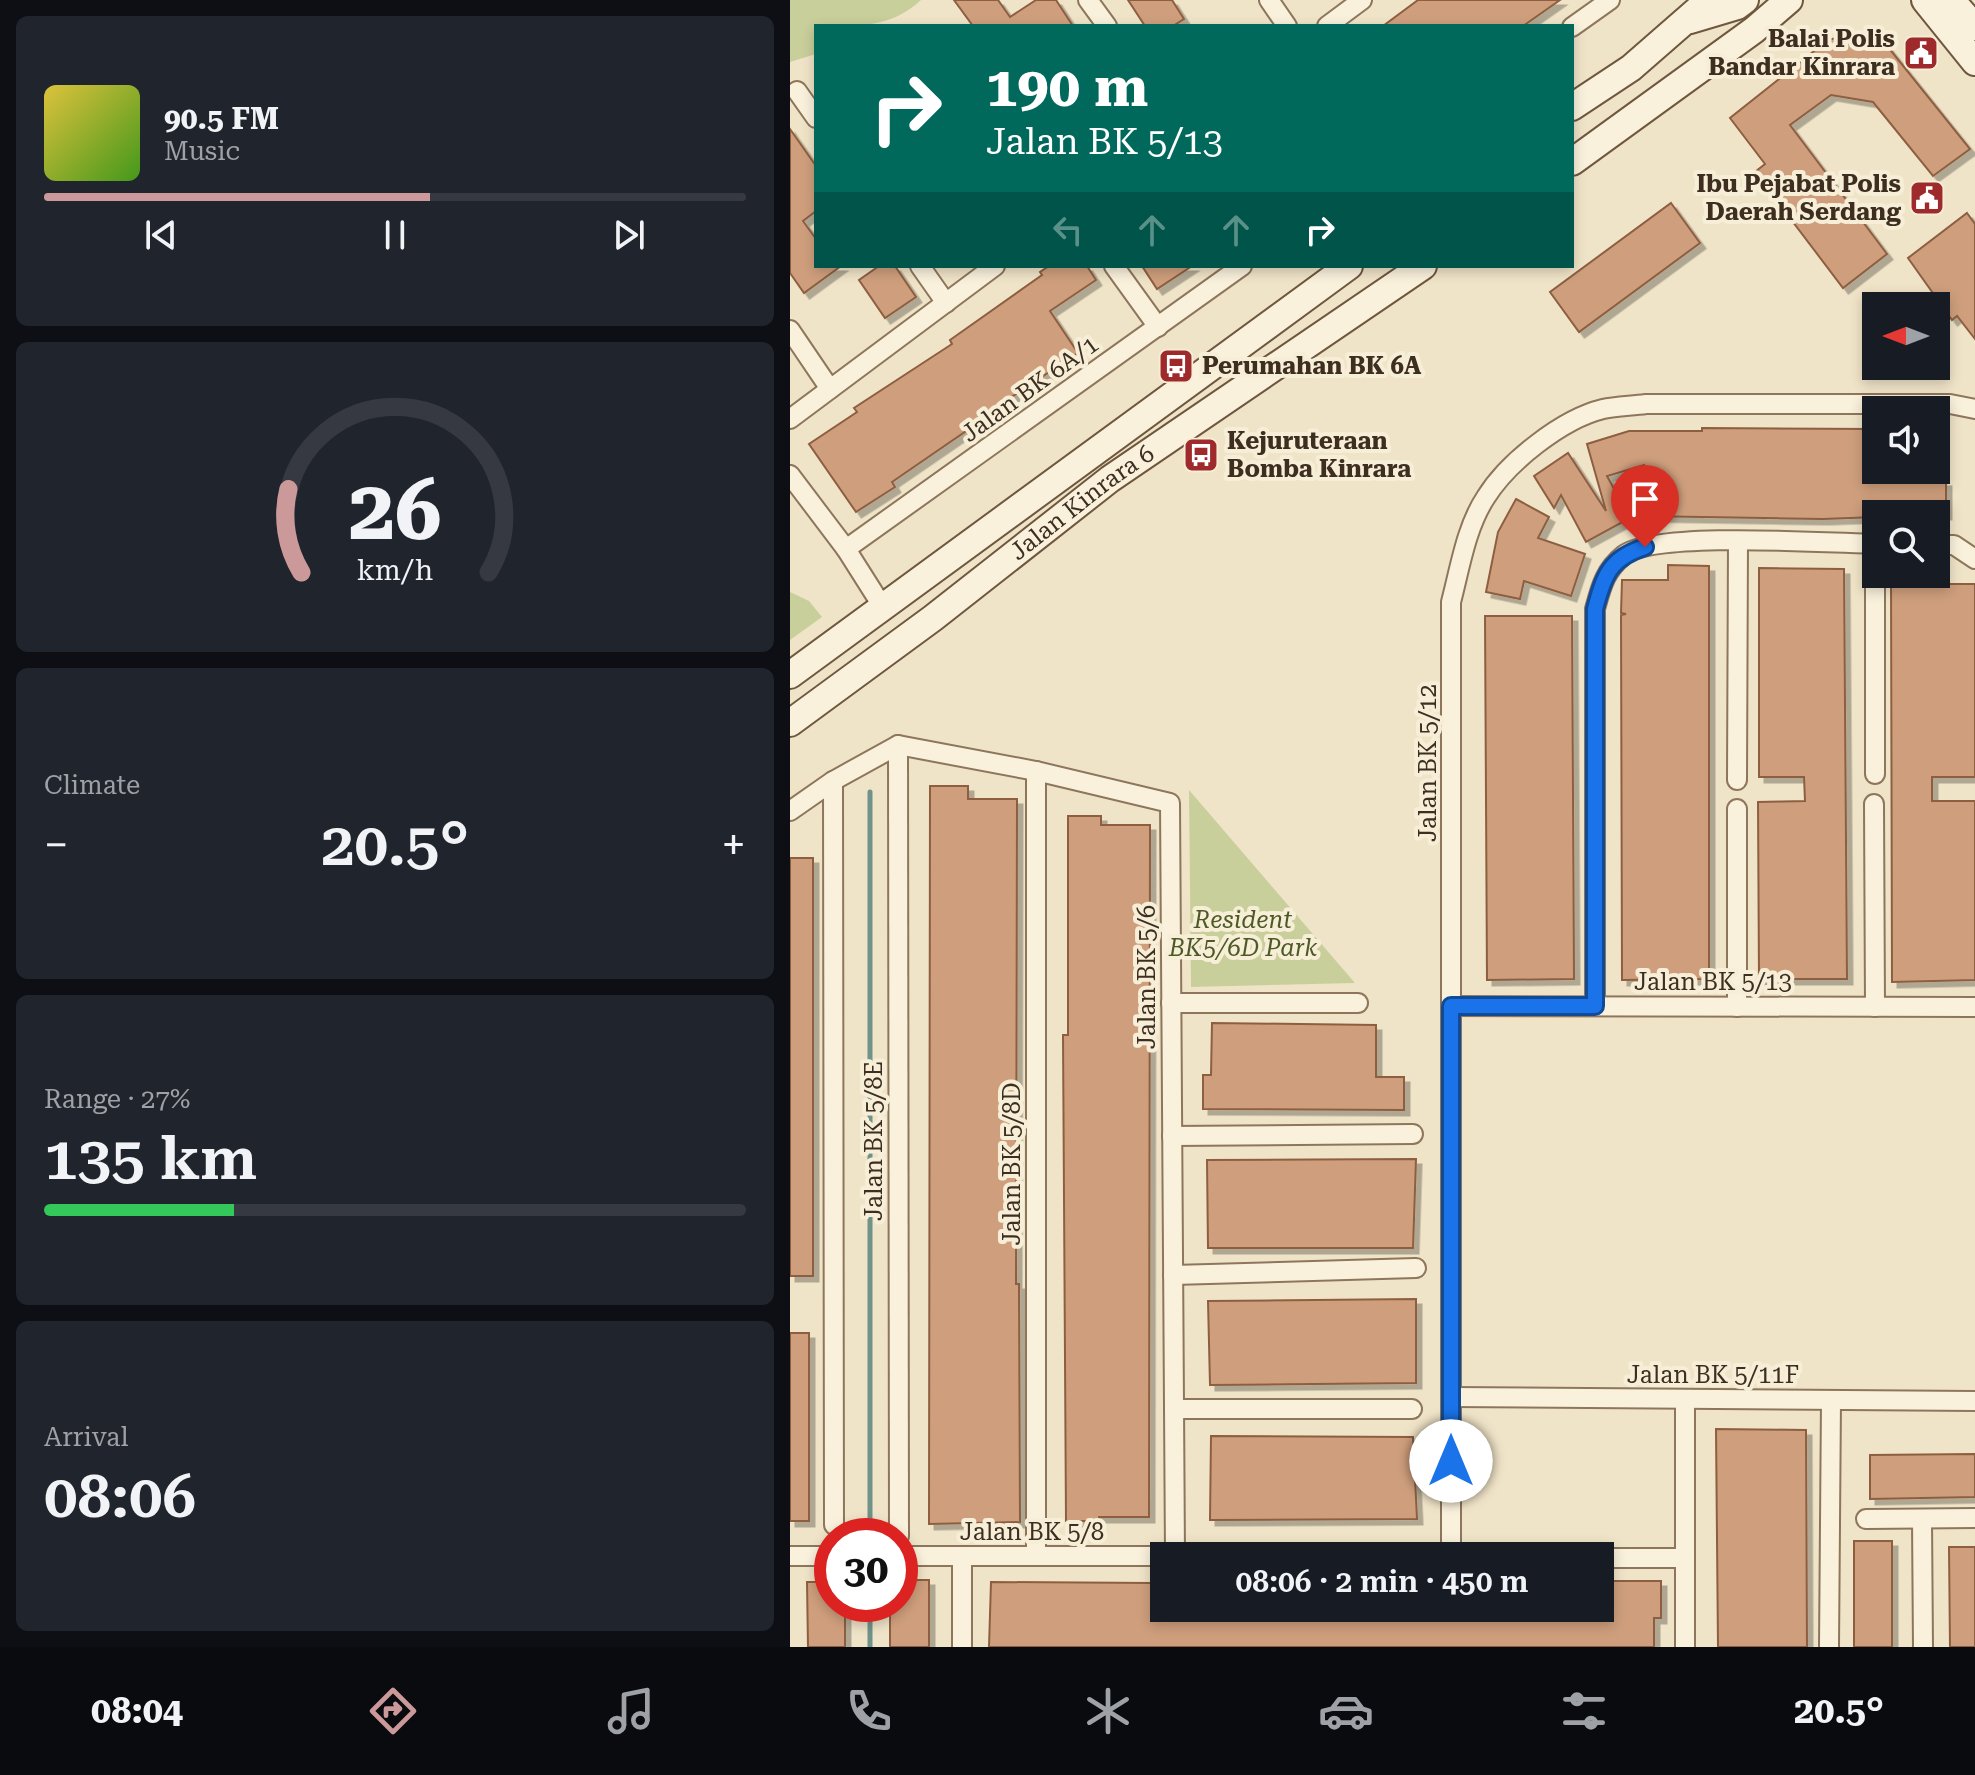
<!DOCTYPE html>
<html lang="en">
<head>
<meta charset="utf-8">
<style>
	:root { --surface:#171b24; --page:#20242c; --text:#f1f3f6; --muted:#9ea1a6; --line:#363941; --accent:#cc999b }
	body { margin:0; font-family:"Roboto Serif",serif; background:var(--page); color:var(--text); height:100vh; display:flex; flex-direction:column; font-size:30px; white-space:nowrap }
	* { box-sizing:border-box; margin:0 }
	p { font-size:26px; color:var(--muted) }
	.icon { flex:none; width:44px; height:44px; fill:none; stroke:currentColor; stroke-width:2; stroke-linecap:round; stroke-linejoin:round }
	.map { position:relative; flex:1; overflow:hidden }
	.drawer { display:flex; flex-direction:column; gap:16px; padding:16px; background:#0d0f14; width:790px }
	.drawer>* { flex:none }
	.banner { position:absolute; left:24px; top:24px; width:760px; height:244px; border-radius:0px; box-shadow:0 4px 12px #0003; background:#00695c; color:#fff; overflow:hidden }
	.needle { width:52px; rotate:270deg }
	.controls { position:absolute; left:1072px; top:292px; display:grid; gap:16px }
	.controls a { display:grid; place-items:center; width:88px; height:88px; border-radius:0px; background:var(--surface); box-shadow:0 4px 12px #0003; font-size:40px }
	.speed { position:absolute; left:24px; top:1518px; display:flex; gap:16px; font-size:40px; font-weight:700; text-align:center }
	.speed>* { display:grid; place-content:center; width:104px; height:104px; border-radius:50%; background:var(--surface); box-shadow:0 4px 12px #0003; line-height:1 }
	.speed .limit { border:12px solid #d22; background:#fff; color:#111 }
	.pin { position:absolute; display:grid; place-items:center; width:68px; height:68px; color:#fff; margin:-82px -34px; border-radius:50% 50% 50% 0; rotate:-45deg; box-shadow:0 0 8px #0007 }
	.pin .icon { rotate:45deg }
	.me { position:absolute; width:88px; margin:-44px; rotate:0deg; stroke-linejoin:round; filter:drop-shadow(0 0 6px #0008) }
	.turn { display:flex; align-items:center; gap:28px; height:168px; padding:0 40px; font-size:36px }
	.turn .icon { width:104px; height:104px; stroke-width:2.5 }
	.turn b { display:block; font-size:56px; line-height:68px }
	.lanes { display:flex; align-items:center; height:76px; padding:0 40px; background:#0003; justify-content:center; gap:40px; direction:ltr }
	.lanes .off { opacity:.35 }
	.big { font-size:60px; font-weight:600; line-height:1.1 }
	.drawer .widget { flex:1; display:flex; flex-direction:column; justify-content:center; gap:12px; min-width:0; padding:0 28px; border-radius:12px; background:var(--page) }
	.drawer .dial { align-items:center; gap:0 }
	.dial svg { height:208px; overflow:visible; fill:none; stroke:var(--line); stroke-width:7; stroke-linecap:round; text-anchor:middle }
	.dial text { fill:var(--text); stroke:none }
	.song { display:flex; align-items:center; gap:24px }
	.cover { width:96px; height:96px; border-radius:12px; background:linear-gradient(135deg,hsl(50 70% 55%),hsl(100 70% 35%)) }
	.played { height:8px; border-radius:4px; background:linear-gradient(90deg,var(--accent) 55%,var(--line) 55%) }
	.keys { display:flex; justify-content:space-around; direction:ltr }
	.heat { display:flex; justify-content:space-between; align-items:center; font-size:44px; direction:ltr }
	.charge { height:12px; border-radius:6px; background:linear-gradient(90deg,#34c759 27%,var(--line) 0) }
	.trip { position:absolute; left:360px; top:1542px; width:464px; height:80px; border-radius:0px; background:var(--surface); box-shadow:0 4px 12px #0003; font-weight:600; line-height:80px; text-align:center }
	.tabs { display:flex; height:128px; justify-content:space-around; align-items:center; background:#090b0e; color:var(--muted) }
	.tabs .icon { width:56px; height:56px }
	.tabs .current { color:var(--accent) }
	.tabs b { font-size:36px; color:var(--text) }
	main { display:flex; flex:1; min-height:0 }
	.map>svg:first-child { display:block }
	.green { fill:#c9cf9b }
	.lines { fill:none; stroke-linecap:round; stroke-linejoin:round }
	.stream { stroke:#6f938a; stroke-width:5 }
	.building { fill:#cf9f7d; stroke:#8d5f41; stroke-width:2; filter:url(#shadow) }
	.minor-casing { stroke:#8d765c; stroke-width:22 }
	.secondary-casing { stroke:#6f573f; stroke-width:30 }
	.minor { stroke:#faf1dc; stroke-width:18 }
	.secondary { stroke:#faf1dc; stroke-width:26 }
	.route-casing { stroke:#114b97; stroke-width:20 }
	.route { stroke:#1a73e8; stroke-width:14 }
	.labels { text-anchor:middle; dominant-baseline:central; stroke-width:8; stroke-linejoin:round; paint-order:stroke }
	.poi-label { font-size:24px; font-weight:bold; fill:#3d2e20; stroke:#f7eed8; text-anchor:end }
	.street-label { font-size:24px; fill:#3d2e20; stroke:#f7eed8 }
	.park-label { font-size:24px; font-style:italic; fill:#4d5a26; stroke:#f7eed8 }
</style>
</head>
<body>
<main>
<section class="drawer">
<div class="widget">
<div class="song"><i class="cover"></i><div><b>90.5 FM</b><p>Music</p></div></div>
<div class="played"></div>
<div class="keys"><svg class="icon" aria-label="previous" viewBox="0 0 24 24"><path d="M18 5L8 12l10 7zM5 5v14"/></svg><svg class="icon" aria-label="pause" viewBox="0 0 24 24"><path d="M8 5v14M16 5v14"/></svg><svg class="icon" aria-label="next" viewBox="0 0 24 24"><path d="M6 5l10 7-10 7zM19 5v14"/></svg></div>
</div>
<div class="widget dial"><svg viewBox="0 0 100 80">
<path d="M14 69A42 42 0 1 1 86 69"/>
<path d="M14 69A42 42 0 0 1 9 37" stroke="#cc999b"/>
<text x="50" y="56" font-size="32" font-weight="700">26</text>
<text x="50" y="72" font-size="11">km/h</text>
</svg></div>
<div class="widget"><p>Climate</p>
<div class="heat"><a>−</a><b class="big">20.5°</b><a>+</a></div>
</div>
<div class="widget"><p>Range · 27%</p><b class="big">135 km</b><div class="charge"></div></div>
<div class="widget"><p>Arrival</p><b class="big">08:06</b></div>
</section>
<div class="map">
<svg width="1185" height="1647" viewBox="0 0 1185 1647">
	<defs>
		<filter id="shadow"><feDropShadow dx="5.5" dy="5.5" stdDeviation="0" flood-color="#0004"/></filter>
	</defs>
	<rect width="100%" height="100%" fill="#f0e4c8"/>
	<!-- green -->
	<g class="green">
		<path d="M 0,0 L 131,0 C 100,29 66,26 26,26 L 26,54 L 0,62 Z"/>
		<polygon points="0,592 19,601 32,617 0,640"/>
		<polygon points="399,790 565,983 401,987"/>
	</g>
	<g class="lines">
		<!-- stream -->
		<g class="stream">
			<polyline points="80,792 80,1536"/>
			<polyline points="80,1604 80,1647"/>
		</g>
	</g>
	<!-- building -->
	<g class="building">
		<polygon points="164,0 208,0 220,17 246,0 266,0 283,26 183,26"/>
		<polygon points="338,0 382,0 394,19 383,26 355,26"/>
		<polygon points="628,0 770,0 733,26 593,26"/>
		<polygon points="1059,35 1094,42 1180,149 1143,176 1083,102 1041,95 1000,125 1097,254 1053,288 965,172 975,164 940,118 1038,40"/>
		<polygon points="0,129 26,166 26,211 13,221 26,239 26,266 51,266 14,293 0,273"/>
		<polygon points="881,203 910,243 789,332 760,292"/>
		<polygon points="1177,213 1185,224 1185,339 1167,316 1162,320 1118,258"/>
		<polygon points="89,266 105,266 126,297 95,318 69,280"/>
		<polygon points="259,266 297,266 306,280 260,311 288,353 193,416 195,418 102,482 105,487 66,512 19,444 67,412 64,408 162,344 160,340 252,275 250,272"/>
		<polygon points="352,266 402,266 367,289"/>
		<polygon points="912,428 1086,429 1086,481 1156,481 1156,514 1086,514 1086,517 1033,519 852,516 854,465 817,476 840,518 796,542 771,495 764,508 744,476 778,453 816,511 797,444 839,431 912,431"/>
		<polygon points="726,499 759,517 748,538 795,554 781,596 734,581 730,599 696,592 708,532"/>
		<polygon points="878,565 919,566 919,979 832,980 831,615 836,614 831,613 832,580 878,580"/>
		<polygon points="969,568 1054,569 1057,979 969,979 968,802 1015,801 1014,777 969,777"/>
		<polygon points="1101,574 1140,574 1140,584 1185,584 1185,777 1142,777 1142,801 1185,801 1185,980 1102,982"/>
		<polygon points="695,616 782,616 784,979 697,980"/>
		<polygon points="140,786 178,786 178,799 227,799 226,1284 229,1284 230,1522 139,1524"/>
		<polygon points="278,816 311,816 311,825 360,825 359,1517 309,1517 309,1521 276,1521 273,1035 278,1035"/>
		<rect x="0" y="858" width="23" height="418"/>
		<polygon points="422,1023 586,1025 586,1077 614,1077 614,1110 413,1109 413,1075 421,1075"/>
		<polygon points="626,1159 623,1248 418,1248 417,1160"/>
		<polygon points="626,1299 626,1383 420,1385 418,1301"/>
		<rect x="0" y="1333" width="19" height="188"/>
		<polygon points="926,1429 1016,1430 1017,1647 928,1647"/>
		<polygon points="421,1436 623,1437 627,1519 420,1520"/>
		<polygon points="1185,1454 1185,1497 1080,1499 1080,1455"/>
		<rect x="1064" y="1541" width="38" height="106"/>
		<polygon points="1159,1547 1185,1547 1185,1647 1160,1647"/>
		<polygon points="110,1580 139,1580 139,1647 100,1647 100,1604 110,1604"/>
		<polygon points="810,1581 871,1581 871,1618 864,1618 864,1647 199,1647 201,1582 363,1583 363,1608 810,1608"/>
		<polygon points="17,1582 42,1582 42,1604 55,1604 55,1647 18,1647"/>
	</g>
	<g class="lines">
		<defs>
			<g id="minor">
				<polyline points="298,0 317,26"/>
				<polyline points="479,0 497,26"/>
				<polyline points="537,26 572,0"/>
				<polyline points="782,27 820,0"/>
				<polyline points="7,91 26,118"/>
				<polyline points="130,266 156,303"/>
				<polyline points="324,266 368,327"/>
				<polyline points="0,330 40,389"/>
				<polyline points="0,419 205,266"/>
				<polyline points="0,475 56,549 94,609"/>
				<polyline points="1085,544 1085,774"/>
				<polyline points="1146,545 1164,545 1185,559"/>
				<polyline points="56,549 452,266"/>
				<polyline points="108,745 109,1536"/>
				<polyline points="246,771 246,1556"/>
				<polyline points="947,780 948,542"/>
				<polyline points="43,781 44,1525"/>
				<polyline points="1084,804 1085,1007"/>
				<polyline points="0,811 43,781 108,745 246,771 380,803 385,1556"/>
				<polyline points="381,1003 568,1003"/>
				<polyline points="661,1006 1185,1007"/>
				<path d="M 805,1006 L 805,609 C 811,587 815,570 834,555 C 865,531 1039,543 1086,544"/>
				<polyline points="947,1007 947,809"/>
				<polyline points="382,1136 623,1134"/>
				<polyline points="383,1275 626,1268"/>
				<polyline points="661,1397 1185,1401"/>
				<polyline points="895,1399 895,1647"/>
				<polyline points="384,1409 622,1409"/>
				<polyline points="1076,1519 1185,1518"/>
				<polyline points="1132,1519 1133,1647"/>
				<polyline points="0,1556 42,1556"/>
				<polyline points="110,1556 374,1556"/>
				<path d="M 661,1556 L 661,602 C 670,568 676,527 696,497 C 718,462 772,419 813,409 C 826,406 841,406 856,404 L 1160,404 L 1185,409"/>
				<polyline points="810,1558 895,1558"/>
				<polyline points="172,1647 172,1556"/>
				<polyline points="1039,1647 1041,1400"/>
			</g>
			<g id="secondary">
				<polyline points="1135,0 1185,62"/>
				<polyline points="1161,0 1185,27"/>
				<polyline points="900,20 947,6 955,0"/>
				<polyline points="782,107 841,68 919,0"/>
				<polyline points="782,162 964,30 999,0"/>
				<polyline points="0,675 559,266"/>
				<path id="s1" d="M 0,723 L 143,618 L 320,479 L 633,266"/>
			</g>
		</defs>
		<!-- minor casing -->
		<use href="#minor" class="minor-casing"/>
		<!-- secondary casing -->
		<use href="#secondary" class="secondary-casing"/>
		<!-- minor -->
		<use href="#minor" class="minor"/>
		<!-- secondary -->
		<use href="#secondary" class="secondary"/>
	</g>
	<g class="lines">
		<defs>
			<path id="route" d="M 661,1461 L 661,1006 L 805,1006 L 805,609 C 814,575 820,558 855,547"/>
		</defs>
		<!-- route casing -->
		<use href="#route" class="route-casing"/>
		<!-- route -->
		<use href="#route" class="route"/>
	</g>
	<!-- icons -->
	<defs>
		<symbol id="civic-square" viewBox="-11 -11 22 22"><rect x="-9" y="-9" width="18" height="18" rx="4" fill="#9e2a2b" stroke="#f7eed8"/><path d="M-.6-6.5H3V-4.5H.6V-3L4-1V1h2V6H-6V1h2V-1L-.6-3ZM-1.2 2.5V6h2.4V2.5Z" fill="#fff"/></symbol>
		<symbol id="bus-square" viewBox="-11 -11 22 22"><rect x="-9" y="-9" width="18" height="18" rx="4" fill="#9e2a2b" stroke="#f7eed8"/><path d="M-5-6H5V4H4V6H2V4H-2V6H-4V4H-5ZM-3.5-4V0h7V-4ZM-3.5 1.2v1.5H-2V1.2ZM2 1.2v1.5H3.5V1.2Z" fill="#fff"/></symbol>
	</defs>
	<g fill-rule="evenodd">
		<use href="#civic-square" x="1111" y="33" width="40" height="40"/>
		<use href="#civic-square" x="1117" y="178" width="40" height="40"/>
		<use href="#bus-square" x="366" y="346" width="40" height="40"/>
		<use href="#bus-square" x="391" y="435" width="40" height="40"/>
	</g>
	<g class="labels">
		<!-- poi labels -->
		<g class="poi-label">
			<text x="1105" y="39">Balai Polis<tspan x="1105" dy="28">Bandar Kinrara</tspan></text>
			<text x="1111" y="184">Ibu Pejabat Polis<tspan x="1111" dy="28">Daerah Serdang</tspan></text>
			<text x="412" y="366" text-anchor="start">Perumahan BK 6A</text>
			<text x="437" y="441" text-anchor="start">Kejuruteraan<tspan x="437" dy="28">Bomba Kinrara</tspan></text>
		</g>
		<!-- street labels -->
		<g class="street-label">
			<text transform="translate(240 389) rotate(-36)">Jalan BK 6A/1</text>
			<text stroke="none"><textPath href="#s1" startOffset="366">Jalan Kinrara 6</textPath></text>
			<text transform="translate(638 763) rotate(-90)">Jalan BK 5/12</text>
			<text transform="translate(357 977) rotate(-90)">Jalan BK 5/6</text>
			<text x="923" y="982">Jalan BK 5/13</text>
			<text transform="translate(84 1141) rotate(-90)">Jalan BK 5/8E</text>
			<text transform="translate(222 1164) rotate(-90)">Jalan BK 5/8D</text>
			<text x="923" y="1375">Jalan BK 5/11F</text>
			<text x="242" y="1532">Jalan BK 5/8</text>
		</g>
		<!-- park labels -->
		<g class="park-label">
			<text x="453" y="920">Resident<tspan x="453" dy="28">BK5/6D Park</tspan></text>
		</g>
	</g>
</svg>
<div class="controls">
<a><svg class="needle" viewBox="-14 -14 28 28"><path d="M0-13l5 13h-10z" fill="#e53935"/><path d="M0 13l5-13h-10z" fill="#9ea1a6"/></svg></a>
<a><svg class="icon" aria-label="sound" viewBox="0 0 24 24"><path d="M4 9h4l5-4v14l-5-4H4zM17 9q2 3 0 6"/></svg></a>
<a><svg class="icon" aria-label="search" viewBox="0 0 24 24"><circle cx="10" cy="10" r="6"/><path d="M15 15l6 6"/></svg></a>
</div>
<div class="speed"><div class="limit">30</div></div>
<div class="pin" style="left:855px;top:547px;background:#d93025"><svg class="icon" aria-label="arrive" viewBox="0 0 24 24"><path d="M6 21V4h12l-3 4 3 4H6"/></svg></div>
<svg class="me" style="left:661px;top:1461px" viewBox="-20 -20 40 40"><circle r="19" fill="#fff"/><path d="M0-13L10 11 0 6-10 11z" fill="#1a73e8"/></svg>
<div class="trip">08:06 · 2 min · 450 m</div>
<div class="banner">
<div class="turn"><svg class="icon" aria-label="right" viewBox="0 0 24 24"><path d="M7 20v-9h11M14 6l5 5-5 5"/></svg><div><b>190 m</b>Jalan BK 5/13</div></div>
<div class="lanes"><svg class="icon off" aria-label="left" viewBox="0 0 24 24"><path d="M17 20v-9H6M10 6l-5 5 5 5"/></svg><svg class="icon off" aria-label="ahead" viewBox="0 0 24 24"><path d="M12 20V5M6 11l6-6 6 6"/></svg><svg class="icon off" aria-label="ahead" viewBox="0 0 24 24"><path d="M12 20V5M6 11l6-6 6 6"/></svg><svg class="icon" aria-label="right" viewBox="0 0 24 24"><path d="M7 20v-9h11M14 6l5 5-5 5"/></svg></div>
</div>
</div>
</main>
<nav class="tabs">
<b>08:04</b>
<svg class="icon current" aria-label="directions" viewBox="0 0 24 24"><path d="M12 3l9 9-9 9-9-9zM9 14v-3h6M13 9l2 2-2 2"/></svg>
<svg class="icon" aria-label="music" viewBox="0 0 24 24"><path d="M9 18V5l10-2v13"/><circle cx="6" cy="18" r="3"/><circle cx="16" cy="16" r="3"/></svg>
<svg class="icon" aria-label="phone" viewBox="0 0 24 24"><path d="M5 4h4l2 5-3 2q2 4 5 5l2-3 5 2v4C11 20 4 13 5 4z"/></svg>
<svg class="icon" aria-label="climate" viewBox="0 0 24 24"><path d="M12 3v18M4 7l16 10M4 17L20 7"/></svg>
<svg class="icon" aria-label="car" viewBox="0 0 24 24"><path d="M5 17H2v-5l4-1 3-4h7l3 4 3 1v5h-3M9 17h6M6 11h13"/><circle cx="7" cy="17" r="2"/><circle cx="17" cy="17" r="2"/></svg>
<svg class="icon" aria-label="filters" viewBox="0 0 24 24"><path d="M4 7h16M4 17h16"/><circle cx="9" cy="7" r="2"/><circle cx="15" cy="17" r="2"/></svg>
<b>20.5°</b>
</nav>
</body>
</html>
